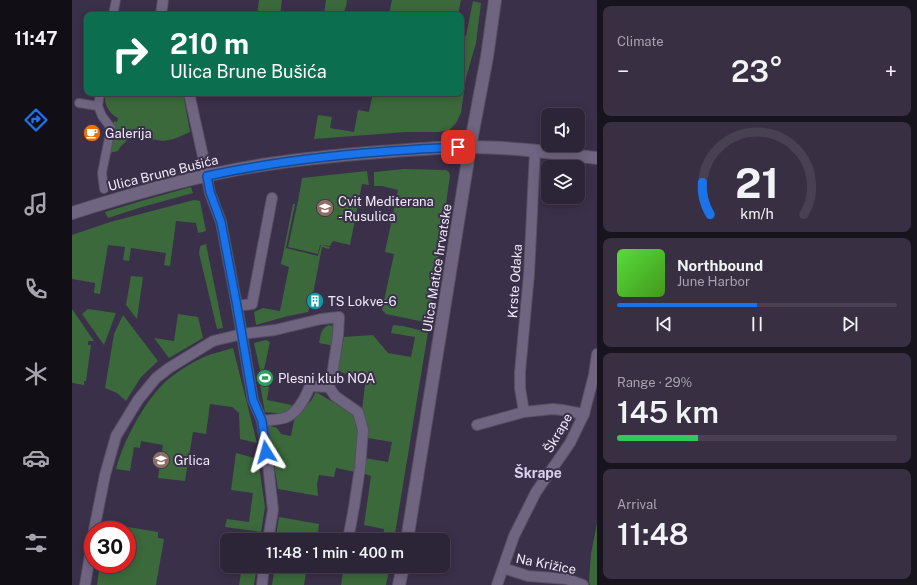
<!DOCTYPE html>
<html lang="en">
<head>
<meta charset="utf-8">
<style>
	:root { --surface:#2c2437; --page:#383042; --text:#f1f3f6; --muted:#a6a4ad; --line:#484152; --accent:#1a73e8 }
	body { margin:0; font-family:"Public Sans",sans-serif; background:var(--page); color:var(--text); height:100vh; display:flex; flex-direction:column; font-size:15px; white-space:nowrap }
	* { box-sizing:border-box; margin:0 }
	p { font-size:13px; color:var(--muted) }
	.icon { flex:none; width:22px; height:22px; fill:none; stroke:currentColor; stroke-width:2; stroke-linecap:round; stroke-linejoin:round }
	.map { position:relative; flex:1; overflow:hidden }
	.sheet { display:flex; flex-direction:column; gap:6px; padding:6px; background:#18141e; width:320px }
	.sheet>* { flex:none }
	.top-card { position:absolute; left:12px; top:12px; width:380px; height:84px; border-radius:8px; box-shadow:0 2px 10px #0003,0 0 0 1px var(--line); background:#0b6e4f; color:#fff; overflow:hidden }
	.fabs { position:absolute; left:469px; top:108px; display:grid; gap:8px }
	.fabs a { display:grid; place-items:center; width:44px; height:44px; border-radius:8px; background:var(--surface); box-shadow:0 2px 10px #0003,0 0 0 1px var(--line); font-size:20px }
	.speed { position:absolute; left:12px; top:521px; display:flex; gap:8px; font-size:20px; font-weight:700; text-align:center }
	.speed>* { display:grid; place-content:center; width:52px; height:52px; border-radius:50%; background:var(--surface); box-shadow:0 2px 10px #0003,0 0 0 1px var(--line); line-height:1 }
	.speed .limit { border:6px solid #d22; background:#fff; color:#111 }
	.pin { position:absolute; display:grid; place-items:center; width:34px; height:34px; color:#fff; margin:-17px; border-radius:8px; box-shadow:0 2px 6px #0006 }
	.me { position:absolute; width:44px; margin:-22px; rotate:352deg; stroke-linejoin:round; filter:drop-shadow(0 0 3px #0008) }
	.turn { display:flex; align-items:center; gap:14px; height:84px; padding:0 20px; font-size:18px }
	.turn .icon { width:52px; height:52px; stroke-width:2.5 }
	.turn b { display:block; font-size:28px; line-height:34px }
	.big { font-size:30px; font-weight:600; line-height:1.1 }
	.sheet .card { flex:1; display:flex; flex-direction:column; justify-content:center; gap:6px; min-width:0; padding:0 14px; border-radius:8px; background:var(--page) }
	.sheet .dial { align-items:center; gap:0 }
	.dial svg { height:104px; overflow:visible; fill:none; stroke:var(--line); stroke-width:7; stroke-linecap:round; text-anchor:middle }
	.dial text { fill:var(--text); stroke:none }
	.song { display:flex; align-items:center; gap:12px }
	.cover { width:48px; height:48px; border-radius:6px; background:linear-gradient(135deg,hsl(110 70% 55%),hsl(100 70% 35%)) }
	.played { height:4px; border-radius:2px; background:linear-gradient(90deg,var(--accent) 50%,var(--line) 50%) }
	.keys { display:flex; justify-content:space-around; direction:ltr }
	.heat { display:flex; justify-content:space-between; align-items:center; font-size:22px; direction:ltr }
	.charge { height:6px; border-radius:3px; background:linear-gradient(90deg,#34c759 29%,var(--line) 0) }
	.trip { position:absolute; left:148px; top:533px; width:230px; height:40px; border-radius:8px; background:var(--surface); box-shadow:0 2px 10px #0003,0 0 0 1px var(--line); font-weight:600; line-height:40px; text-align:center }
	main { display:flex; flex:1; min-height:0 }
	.dock { display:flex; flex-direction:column; width:72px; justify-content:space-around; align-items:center; background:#120e16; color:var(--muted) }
	.dock .icon { width:28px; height:28px }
	.dock .selected { color:var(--accent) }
	.dock b { font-size:18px; color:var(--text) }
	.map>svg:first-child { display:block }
	.green { fill:#3b693b }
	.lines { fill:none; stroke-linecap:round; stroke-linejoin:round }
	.pedestrian-casing { stroke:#574f63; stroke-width:10 }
	.minor-casing { stroke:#574f63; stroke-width:12 }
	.tertiary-casing { stroke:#574f63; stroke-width:14 }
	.pedestrian { stroke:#706581; stroke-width:8 }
	.minor { stroke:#706581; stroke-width:10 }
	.tertiary { stroke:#706581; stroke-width:12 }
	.route-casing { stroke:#114b97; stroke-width:10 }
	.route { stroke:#1a73e8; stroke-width:7 }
	.labels { text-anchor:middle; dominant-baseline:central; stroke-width:4; stroke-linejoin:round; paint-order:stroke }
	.poi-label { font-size:13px; fill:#f0eafa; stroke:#3a3049; text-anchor:start }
	.street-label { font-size:13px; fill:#f0eafa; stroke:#3a3049 }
	.neighbourhood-label { font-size:14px; font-weight:bold; fill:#dbcfee; stroke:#3a3049 }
</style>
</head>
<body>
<main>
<nav class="dock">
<b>11:47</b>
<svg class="icon selected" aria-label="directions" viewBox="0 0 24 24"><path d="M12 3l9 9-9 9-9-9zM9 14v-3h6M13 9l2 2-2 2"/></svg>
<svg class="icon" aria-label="music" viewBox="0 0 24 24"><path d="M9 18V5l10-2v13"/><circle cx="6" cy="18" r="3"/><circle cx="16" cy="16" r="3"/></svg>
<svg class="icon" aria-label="phone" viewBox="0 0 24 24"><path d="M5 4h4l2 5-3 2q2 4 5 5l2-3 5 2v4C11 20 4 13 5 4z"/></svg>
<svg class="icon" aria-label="climate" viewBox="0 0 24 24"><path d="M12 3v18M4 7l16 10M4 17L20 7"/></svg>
<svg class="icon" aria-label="car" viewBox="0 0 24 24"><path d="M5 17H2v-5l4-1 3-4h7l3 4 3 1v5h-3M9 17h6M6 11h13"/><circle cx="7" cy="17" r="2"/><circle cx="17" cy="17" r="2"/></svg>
<svg class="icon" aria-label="filters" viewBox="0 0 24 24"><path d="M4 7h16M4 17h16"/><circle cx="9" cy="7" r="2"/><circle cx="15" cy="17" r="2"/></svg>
</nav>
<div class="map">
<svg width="525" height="585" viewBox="0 0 525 585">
	<rect width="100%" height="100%" fill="#3a3049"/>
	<!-- green -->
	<g class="green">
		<polygon points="187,0 210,0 208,15 185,15"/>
		<polygon points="254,0 275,0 274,6 271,15 254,15 252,13"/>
		<polygon points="320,0 389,0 386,15 326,15 326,14 317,14"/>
		<polygon points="401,1 409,3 404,43 394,78 389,113 384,123 377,130 366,132 334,132 242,139 246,115 260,117 258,128 282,132 286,110 297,112 301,93 389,93 389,35 394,36"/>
		<path d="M 33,93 L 111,93 L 118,132 L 102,139 L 91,141 L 59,136 L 49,146 L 46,151 L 37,153 L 42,121 L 45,122 L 46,118 C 36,113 32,104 33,93 Z"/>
		<polygon points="332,169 374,170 377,172 378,176 357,323 314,314 310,310 322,254 313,252 326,190 310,186 302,186 302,172"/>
		<polygon points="295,171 297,185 290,184 278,245 261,241 258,246 248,245 246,254 216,247 226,201 230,178"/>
		<polygon points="119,187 121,193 70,207 36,218 33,212 69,201"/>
		<polygon points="122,200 128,201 134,231 126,233 124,223 104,221 98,266 92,265 94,253 59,248 57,261 51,260 53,247 36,245 28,294 22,293 23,283 0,279 0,235 38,222"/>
		<polygon points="221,204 223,204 214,248 246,256 249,245 258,247 257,249 250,247 239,304 236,312 212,317 184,325 182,312 191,308 208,311 217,267 209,264"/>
		<polygon points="134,244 151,328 145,329 127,253 128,246"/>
		<polygon points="59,276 71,277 65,319 54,305"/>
		<polygon points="0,309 22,341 16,341 16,345 19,345 14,381 12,381 12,385 0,383"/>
		<polygon points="16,309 44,313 32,345 10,314"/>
		<polygon points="106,314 126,317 131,338 97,358 82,338 102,341"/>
		<polygon points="51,315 86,361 69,377 54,401 45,393 33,388 42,334"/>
		<path d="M 257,325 L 261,326 L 265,330 L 262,346 L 247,343 C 249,335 248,329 257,325 Z"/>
		<polygon points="321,325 331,326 356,332 322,540 311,540 312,529 292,525 299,476 293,474 293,458 316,462 320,442 296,438 296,431 290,410 294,377 271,373 266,370 272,337 301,335 316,353 339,357 343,337 319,333"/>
		<polygon points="194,340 198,342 190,379 182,343"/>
		<path d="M 161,348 L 185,443 L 168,439 L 167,413 L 160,407 L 138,404 L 134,434 L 121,432 L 113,481 L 86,478 L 91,445 L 69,441 L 68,448 L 62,447 L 58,471 L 44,469 C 52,440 70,406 91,384 C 101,374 119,363 132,357 C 141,353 152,351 161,348 Z"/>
		<polygon points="188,385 197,387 195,400 220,405 219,411 213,414 193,412"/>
		<polygon points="244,392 261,402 281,415 285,429 286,446 283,472 264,468 262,477 247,475 245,484 246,496 206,489 196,425 205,428 209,434 219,436 223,416 239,401"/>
		<polygon points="164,453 186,459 193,507 189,532 153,527 155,519 177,522 181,493 159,490"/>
		<polygon points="207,517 247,524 245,540 227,540 204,536"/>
		<polygon points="525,523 525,585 518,585 517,581 519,554"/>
		<polygon points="38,524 86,532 86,538 92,539 84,585 25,585 28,564 55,564 55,530 34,530 34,526"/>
		<polygon points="170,566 185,566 182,585 167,585"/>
		<polygon points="203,566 235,566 232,585 200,585"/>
		<polygon points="272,566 318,566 314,585 269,585"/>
	</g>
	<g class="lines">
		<defs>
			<g id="pedestrian">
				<polyline points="41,15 44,0"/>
				<polyline points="7,103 26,106 28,93"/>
				<polyline points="26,106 30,116 39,128 30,173 32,189"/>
			</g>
			<g id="minor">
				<polyline points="89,15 91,0"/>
				<polyline points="117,93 132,161 138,193 149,222 165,306 181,400 190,421 196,464 201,510 196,540"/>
				<polyline points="463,151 457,274 448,372 448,388 452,412 481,409 490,410 512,414"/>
				<polyline points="165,306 180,304 200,198"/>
				<path d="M 190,421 C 197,420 209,420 215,417 C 226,412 234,396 238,386 L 257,387 L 263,396 L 286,412 L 291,430 L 288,468 L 282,507 L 276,540"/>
				<polyline points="405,425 452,412"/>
				<polyline points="22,530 33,475 44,436 66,400 84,378 97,368 141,341 170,334 203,330 249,319 267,317 266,336 261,369 257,387"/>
				<polyline points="431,568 456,576 495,579 511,585"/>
				<polyline points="13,585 21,537"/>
				<polyline points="190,585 192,566"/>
				<polyline points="425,585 442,536 464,492 498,443 512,414 522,375 525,354"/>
			</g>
			<g id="tertiary">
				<path d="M 0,213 C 50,197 101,182 152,172 C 203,161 256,156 308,152 C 338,150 368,147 398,147 C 441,147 483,153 525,158"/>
				<polyline points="335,540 398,147 415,57 423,0"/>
				<polyline points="327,585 331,566"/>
			</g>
		</defs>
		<!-- pedestrian casing -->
		<use href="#pedestrian" class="pedestrian-casing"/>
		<!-- minor casing -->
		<use href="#minor" class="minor-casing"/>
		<!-- tertiary casing -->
		<use href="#tertiary" class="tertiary-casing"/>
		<!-- pedestrian -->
		<use href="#pedestrian" class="pedestrian"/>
		<!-- minor -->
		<use href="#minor" class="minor"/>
		<!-- tertiary -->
		<use href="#tertiary" class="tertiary"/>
	</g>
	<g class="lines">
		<defs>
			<path id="route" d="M 194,452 L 190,421 L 181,400 L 165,306 L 149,222 L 138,192 L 135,176 C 217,158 302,151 386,147"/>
		</defs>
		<!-- route casing -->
		<use href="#route" class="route-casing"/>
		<!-- route -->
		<use href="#route" class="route"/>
	</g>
	<!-- icons -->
	<defs>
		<symbol id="cafe-disc" viewBox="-11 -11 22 22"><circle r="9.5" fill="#e8710a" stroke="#3a3049"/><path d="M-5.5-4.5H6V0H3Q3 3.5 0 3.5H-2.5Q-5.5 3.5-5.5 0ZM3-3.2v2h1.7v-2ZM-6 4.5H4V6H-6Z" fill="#fff"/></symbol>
		<symbol id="school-disc" viewBox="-11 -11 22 22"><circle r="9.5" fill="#8d6e63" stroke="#3a3049"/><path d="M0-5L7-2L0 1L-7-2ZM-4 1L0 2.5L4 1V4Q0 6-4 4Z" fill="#fff"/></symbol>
		<symbol id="building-disc" viewBox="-11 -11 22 22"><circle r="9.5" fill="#0f9aa8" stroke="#3a3049"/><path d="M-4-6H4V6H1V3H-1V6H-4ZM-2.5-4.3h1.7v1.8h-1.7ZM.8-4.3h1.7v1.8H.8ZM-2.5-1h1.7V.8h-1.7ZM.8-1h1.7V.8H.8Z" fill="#fff"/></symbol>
		<symbol id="stadium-disc" viewBox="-11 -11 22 22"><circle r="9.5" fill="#2e9e5b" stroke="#3a3049"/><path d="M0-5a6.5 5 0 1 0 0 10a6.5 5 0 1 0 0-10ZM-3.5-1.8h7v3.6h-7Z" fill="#fff"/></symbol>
	</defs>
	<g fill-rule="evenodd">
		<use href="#cafe-disc" x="10" y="123" width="20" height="20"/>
		<use href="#school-disc" x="243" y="198" width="20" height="20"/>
		<use href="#building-disc" x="233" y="291" width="20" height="20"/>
		<use href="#stadium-disc" x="183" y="368" width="20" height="20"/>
		<use href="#school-disc" x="79" y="450" width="20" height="20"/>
	</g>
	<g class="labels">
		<!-- poi labels -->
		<g class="poi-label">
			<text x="33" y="133">Galerija</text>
			<text x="266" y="201">Cvit Mediterana<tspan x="266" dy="15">- Rusulica</tspan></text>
			<text x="256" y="301">TS Lokve-6</text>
			<text x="206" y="378">Plesni klub NOA</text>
			<text x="102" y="460">Grlica</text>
		</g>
		<!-- street labels -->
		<g class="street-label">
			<text transform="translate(91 173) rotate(-14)">Ulica Brune Bušića</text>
			<text transform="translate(365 268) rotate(-81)">Ulica Matice hrvatske</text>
			<text transform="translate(443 281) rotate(-86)">Krste Odaka</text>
			<text transform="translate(486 433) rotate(-60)">Škrape</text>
			<text transform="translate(474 564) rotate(11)">Na Križice</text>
		</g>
		<!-- neighbourhood labels -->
		<g class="neighbourhood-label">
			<text x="466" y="473">Škrape</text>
		</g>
	</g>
</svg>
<div class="fabs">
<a><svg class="icon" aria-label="sound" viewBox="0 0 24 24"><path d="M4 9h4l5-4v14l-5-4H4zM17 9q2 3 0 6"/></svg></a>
<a><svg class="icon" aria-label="layers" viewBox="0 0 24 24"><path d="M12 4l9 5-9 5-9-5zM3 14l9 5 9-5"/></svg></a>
</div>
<div class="speed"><div class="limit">30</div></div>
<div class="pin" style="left:386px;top:147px;background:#d93025"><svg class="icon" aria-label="arrive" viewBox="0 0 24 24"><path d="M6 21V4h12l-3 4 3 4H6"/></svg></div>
<svg class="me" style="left:194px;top:452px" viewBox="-20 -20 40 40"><path d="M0-17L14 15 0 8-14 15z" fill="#1a73e8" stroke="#fff" stroke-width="4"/></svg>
<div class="trip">11:48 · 1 min · 400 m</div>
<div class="top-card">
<div class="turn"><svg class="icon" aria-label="right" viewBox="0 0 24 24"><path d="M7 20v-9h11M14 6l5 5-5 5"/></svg><div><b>210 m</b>Ulica Brune Bušića</div></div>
</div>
</div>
<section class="sheet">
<div class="card"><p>Climate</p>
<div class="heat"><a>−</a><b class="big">23°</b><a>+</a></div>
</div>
<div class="card dial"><svg viewBox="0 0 100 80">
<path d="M14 69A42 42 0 1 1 86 69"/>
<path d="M14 69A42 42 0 0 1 8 44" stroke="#1a73e8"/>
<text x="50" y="56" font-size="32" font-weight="700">21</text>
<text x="50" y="72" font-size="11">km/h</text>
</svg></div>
<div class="card">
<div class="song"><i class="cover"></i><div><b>Northbound</b><p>June Harbor</p></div></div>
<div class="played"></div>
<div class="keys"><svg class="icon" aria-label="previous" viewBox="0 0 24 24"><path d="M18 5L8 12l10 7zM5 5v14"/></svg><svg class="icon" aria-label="pause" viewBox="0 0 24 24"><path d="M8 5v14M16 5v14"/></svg><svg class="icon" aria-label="next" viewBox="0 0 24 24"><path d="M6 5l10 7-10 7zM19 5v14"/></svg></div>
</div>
<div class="card"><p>Range · 29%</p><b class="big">145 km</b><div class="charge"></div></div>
<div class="card"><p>Arrival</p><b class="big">11:48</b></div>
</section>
</main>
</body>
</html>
